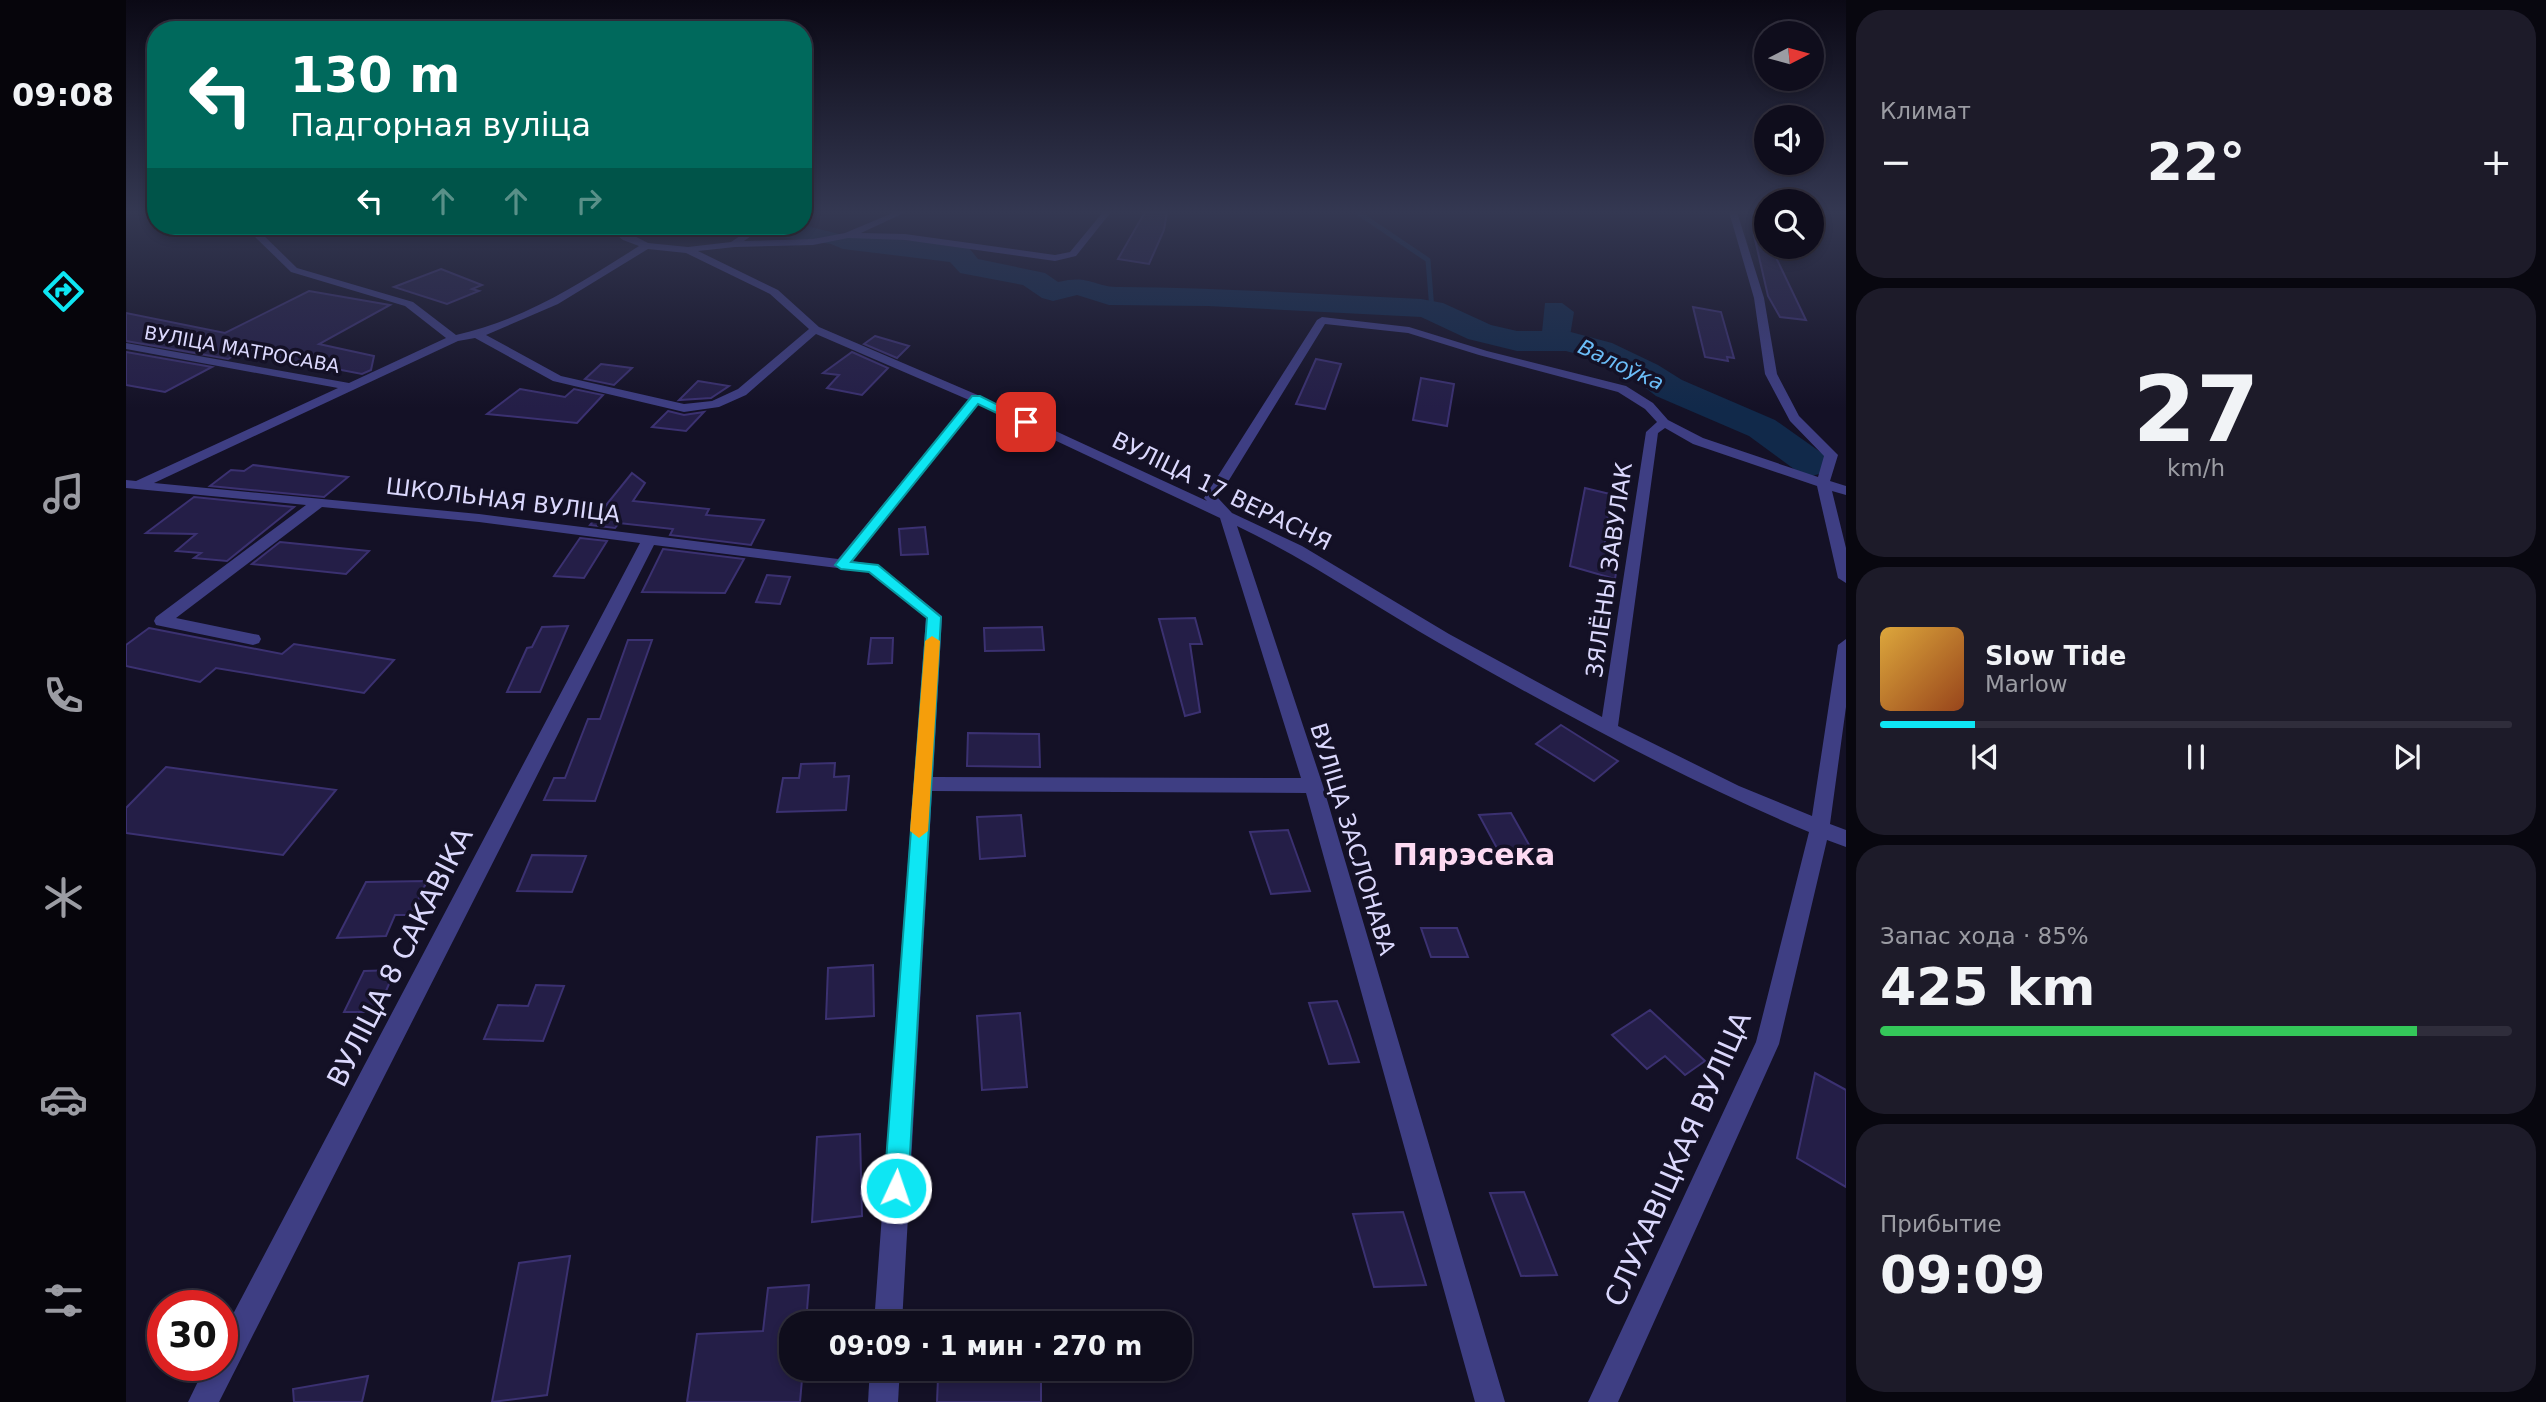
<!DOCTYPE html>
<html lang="ru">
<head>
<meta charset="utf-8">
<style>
	:root { --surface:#0f0d1c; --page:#1d1b29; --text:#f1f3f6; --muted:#9b9ca3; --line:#2f2d3b; --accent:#0ee6f3 }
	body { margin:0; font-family:"DejaVu Sans",sans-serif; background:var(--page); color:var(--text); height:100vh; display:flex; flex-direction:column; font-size:26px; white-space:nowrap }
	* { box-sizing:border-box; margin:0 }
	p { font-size:23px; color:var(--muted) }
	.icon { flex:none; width:38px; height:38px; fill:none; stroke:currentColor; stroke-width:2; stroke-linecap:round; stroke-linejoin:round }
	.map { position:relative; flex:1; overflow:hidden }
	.drawer { display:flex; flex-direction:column; gap:10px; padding:10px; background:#08070f; width:700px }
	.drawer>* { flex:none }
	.top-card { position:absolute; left:21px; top:21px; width:665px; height:214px; border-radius:28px; box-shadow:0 4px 10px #0003,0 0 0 2px var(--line); background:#00695c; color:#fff; overflow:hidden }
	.needle { width:46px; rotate:84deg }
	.buttons { position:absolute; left:1628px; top:21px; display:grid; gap:14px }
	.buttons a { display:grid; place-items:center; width:70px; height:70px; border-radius:50%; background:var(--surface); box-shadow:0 4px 10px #0003,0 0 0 2px var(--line); font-size:35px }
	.speed { position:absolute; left:21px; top:1290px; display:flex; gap:14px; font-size:35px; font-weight:700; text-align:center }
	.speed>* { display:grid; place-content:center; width:91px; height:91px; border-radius:50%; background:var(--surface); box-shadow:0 4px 10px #0003,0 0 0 2px var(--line); line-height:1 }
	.speed .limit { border:10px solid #d22; background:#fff; color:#111 }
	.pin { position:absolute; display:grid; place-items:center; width:60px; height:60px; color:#fff; margin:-30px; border-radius:14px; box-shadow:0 4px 10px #0006 }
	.me { position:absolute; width:77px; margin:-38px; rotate:3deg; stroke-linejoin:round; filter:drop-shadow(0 0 5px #0008) }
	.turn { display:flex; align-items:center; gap:24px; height:147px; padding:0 28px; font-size:32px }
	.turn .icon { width:91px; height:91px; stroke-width:2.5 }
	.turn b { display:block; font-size:49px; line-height:60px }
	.lanes { display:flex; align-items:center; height:66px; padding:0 28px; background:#0003; justify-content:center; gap:35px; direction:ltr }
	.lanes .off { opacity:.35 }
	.big { font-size:52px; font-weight:800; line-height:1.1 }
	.drawer .widget { flex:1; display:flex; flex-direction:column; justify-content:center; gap:10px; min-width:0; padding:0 24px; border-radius:28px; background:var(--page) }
	.drawer .dial { align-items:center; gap:0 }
	.dial b { font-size:91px; line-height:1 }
	.song { display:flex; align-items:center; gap:21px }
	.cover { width:84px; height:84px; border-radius:10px; background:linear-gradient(135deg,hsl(40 70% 55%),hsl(20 70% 35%)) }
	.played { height:7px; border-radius:4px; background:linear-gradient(90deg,var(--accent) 15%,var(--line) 15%) }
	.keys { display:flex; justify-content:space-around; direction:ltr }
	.heat { display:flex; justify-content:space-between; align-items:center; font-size:38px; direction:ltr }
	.charge { height:10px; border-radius:5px; background:linear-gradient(90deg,#34c759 85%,var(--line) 0) }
	.trip { position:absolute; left:653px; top:1311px; width:413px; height:70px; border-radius:28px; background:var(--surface); box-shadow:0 4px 10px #0003,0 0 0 2px var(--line); font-weight:800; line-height:70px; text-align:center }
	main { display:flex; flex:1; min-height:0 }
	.dock { display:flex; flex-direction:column; width:126px; justify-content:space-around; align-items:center; background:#06050b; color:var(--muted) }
	.dock .icon { width:49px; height:49px }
	.dock .on { color:var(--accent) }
	.dock b { font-size:32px; color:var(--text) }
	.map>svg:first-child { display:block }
	.water { fill:#11294a }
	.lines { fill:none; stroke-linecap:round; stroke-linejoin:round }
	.stream { stroke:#11294a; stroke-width:5 }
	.river { fill:#11294a; fill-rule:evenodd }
	.building { fill:#241e47; stroke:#3b3171; stroke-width:2 }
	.minor { fill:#3e3e83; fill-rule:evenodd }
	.route { fill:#0ee6f3; stroke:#09969e; stroke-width:2 }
	.slow { fill:#f59e0b }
	.labels { text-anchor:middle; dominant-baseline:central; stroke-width:7; stroke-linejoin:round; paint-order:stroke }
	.far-street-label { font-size:19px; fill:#dbd8fd; stroke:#141126 }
	.far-water-label { font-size:21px; font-style:italic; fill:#6bbdf8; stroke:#141126 }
	.street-label { font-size:23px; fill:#dbd8fd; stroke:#141126 }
	.near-street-label { font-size:28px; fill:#dbd8fd; stroke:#141126 }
	.district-label { font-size:30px; font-weight:bold; fill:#fddaf2; stroke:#141126 }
</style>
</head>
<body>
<main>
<nav class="dock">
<b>09:08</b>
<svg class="icon on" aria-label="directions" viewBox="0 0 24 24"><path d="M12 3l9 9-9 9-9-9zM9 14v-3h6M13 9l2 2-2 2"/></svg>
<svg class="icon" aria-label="music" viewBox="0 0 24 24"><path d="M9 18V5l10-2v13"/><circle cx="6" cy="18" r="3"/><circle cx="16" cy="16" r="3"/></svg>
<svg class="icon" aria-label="phone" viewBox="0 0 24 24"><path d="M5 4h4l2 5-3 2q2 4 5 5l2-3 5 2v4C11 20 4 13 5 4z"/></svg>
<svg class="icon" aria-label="climate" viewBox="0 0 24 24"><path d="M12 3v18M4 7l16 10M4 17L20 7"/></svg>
<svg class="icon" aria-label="car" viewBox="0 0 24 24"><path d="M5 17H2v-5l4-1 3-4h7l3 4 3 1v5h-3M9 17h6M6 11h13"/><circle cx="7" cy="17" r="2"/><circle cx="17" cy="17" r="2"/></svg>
<svg class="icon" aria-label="filters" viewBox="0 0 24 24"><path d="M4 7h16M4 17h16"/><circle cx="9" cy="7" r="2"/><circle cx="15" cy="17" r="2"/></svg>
</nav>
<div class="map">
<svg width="1720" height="1402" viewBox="0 0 1720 1402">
	<rect width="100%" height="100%" fill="#141126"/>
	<!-- water -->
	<polygon class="water" points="1419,303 1436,303 1448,312 1444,336 1416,332"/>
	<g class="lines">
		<!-- stream -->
		<polyline class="stream" points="1231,212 1302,260 1306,310"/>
		<!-- river -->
		<path class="river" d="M 677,225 L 713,234 L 833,245 L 843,248 L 852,259 L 919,273 L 932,282 C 964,274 967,287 994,287 C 1095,288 1195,294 1295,299 L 1317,303 L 1365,325 L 1391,331 L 1441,331 L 1486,343 L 1532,365 L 1556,380 L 1649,420 L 1700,456 L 1706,464 L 1700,472 L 1686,476 L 1672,472 L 1623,436 L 1530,396 L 1508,379 L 1462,357 L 1440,351 L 1391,351 L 1342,339 L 1295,317 L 1082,306 L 983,305 L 951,295 L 927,301 L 916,298 L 897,285 L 834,273 L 824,262 L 717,249 L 705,244 L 639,235 L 635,229 L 638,226 Z"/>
	</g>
	<!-- building -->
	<g class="building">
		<polygon points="1019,212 1041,212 1038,230 1023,264 992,259"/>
		<polygon points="1638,231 1640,247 1645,247 1680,320 1654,317 1642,296 1628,235"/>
		<polygon points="315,269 356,285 346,289 353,291 321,304 268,287"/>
		<polygon points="183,291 264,305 193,344 248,356 245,370 236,374 116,351 102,359 0,341 0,313 99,333"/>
		<polygon points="1567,307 1595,312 1608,358 1601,357 1602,361 1579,357"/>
		<polygon points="749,336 783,346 771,358 738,344"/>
		<polygon points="0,352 86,367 39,392 0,385"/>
		<polygon points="726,352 762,368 736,395 701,388 713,375 697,373"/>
		<polygon points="1190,359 1215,364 1199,409 1170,404"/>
		<polygon points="475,364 506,368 488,385 459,379"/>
		<polygon points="1295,378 1328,384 1321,426 1287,420"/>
		<polygon points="572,381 603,386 585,398 553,400"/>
		<polygon points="394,389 439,397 448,389 477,395 451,423 361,414"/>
		<polygon points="542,411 558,415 578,412 560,431 526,427"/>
		<polygon points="127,465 222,477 198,497 84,486 105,470 118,471"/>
		<polygon points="506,473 519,483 507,501 583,509 580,515 638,520 625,545 544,535 547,529 493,523 489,528 464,525"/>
		<polygon points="1459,488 1484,494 1478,552 1493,556 1489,579 1444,566"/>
		<polygon points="68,497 168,507 101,561 68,558 75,553 50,551 70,534 20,533"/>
		<polygon points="799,527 802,554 775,555 773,529"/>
		<polygon points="454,538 481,541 458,578 428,576"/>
		<polygon points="154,542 243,551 220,574 126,564"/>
		<polygon points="537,549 618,559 599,593 516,592"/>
		<polygon points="641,575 664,577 654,604 630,602"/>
		<polygon points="1069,618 1076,644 1064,644 1074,712 1059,716 1033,619"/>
		<polygon points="442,626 414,692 381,692 401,648 406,647 416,627"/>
		<polygon points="916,627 918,650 859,651 858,628"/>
		<polygon points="23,628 156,654 168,644 268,660 238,693 90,668 74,682 0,666 0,645"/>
		<polygon points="745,638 767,638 766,663 742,664"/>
		<polygon points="502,640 526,640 469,801 418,800 428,778 439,778 462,719 474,719"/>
		<polygon points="1435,725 1492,761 1468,781 1410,744"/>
		<polygon points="842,733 913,734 914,767 841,766"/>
		<polygon points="709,763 708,777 723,776 720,810 651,812 657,778 673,778 675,764"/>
		<polygon points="40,767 210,790 157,855 0,833 0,808"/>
		<polygon points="1385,813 1406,850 1373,852 1353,815"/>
		<polygon points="895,815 899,856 854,859 851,817"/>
		<polygon points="1162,830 1184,891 1145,894 1124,832"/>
		<polygon points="406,855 460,856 446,892 391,891"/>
		<polygon points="301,881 285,915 269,915 260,936 211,938 240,882"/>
		<polygon points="1295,928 1331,928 1342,957 1305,957"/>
		<polygon points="747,965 748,1016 700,1019 702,968"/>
		<polygon points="269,970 251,1012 218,1012 238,971"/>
		<polygon points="410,985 438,986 417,1041 358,1039 372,1005 402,1006"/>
		<polygon points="1211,1001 1222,1030 1233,1062 1203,1064 1183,1003"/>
		<polygon points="1524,1010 1579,1061 1559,1075 1539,1056 1521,1069 1486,1035"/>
		<polygon points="894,1013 901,1087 856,1090 851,1016"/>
		<polygon points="1689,1073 1720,1090 1720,1187 1671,1158"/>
		<polygon points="734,1134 736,1216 686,1222 691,1137"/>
		<polygon points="1398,1192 1431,1275 1395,1276 1364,1193"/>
		<polygon points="1277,1212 1300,1285 1248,1287 1227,1214"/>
		<polygon points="444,1256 421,1395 366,1402 393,1263"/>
		<polygon points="683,1285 680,1323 665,1323 665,1368 677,1368 674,1402 561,1402 571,1334 637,1331 642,1288"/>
		<polygon points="858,1368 883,1368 883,1381 915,1382 915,1402 811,1402 812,1378 858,1380"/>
		<polygon points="242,1376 236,1402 168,1402 167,1389"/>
	</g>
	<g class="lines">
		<!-- minor -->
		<g class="minor">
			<path d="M 769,212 L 780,212 L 735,233 L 779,234 L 929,255 L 944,252 L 977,212 L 985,212 L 950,256 L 929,261 L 779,240 L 722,238 L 687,245 L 609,247 L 572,251 L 652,290 L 693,327 L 854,396 L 1081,501 L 1078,498 L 1191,320 L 1196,317 L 1283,327 L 1361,351 L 1500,386 L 1527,403 L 1542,420 L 1577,438 L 1692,477 L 1698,456 L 1664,421 L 1639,374 L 1628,298 L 1603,212 L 1611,212 L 1638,298 L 1651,374 L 1673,416 L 1712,455 L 1704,481 L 1720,486 L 1720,495 L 1706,491 L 1720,548 L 1720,583 L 1712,578 L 1691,486 L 1567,444 L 1539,428 L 1532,433 L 1492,726 L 1613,786 L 1686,816 L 1712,645 L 1720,639 L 1720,707 L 1704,824 L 1720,830 L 1720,847 L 1701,840 L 1653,1044 L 1492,1402 L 1462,1402 L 1630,1042 L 1683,832 C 1555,778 1434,712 1313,643 C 1245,604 1182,560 1111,526 L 1197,786 L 1379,1402 L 1349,1402 L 1180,793 L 806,791 L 776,1323 L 748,1323 L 800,618 L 743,572 L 528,545 L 93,1402 L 62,1402 L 80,1365 L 96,1365 L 96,1335 L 514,543 L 353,522 L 196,507 L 50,618 L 133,635 L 135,639 L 133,643 L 127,645 L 30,625 L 28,621 L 30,617 L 180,505 L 0,488 L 0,480 L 10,481 L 212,388 L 0,349 L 0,343 L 223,383 L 320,338 L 279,306 L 165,272 L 123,231 L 110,226 L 129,227 L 171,268 L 287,302 L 330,335 C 398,320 455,283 513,246 L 497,240 L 479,226 L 489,226 L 522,243 L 562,247 L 605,242 L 629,226 L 639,226 L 618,241 L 687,239 L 719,233 ZM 522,249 L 560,253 L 644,294 L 683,329 L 612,389 L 586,401 L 558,404 L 435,376 L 360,335 L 432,304 ZM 1199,324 L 1282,333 L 1353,355 L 1492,392 L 1519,409 L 1531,422 L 1520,432 L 1476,717 L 1323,634 L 1176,546 L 1106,513 L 1092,498 ZM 690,334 L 843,400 L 712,559 L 353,514 L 28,483 L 332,341 L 349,338 L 427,381 L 558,412 L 593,407 L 620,395 ZM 852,404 L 1094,518 L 1175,778 L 807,777 L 816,616 L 752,565 L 726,561 Z"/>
			<polygon points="744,1368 774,1368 772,1402 742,1402"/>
		</g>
	</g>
	<!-- sky -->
	<linearGradient id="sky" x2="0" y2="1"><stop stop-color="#0b0915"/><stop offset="0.52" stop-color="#343852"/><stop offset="1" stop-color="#343852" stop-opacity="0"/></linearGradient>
	<rect width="1720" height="408" fill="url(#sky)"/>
	<!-- route -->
	<polygon class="route" points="846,396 854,396 906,422 896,425 852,404 725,562 752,565 815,617 782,1188 779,1197 770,1200 762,1197 758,1188 801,618 743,572 715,569 709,565"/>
	<!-- slow -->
	<polygon class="slow" points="806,636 814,641 802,831 793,838 784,831 799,641"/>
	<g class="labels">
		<!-- far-street labels -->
		<g class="far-street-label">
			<text transform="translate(116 349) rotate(10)">ВУЛІЦА МАТРОСАВА</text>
		</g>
		<!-- far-water labels -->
		<g class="far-water-label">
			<text transform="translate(1495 365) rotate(25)">Валоўка</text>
		</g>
		<!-- street labels -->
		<g class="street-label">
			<text transform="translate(1096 491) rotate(26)">ВУЛІЦА 17 ВЕРАСНЯ</text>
			<text transform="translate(377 500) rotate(7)">ШКОЛЬНАЯ ВУЛІЦА</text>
			<text transform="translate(1483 570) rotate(-82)">ЗЯЛЁНЫ ЗАВУЛАК</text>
			<text transform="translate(1227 839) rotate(73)">ВУЛІЦА ЗАСЛОНАВА</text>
		</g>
		<!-- near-street labels -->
		<g class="near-street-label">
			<text transform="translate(274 957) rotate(-63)">ВУЛІЦА 8 САКАВІКА</text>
			<text transform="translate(1552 1159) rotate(-66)">СЛУХАВІЦКАЯ ВУЛІЦА</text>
		</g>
		<!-- district labels -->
		<g class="district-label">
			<text x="1348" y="854">Пярэсека</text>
		</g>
	</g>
</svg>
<div class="buttons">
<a><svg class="needle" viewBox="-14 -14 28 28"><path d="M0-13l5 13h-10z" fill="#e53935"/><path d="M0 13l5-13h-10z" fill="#9b9ca3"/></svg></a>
<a><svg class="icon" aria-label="sound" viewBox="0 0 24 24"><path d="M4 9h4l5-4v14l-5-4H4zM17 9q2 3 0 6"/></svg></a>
<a><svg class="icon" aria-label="search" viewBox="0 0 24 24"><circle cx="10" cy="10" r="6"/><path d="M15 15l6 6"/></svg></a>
</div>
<div class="speed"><div class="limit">30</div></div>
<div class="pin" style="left:900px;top:422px;background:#d93025"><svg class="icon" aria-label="arrive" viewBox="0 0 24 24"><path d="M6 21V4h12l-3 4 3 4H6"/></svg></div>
<svg class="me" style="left:770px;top:1188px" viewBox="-20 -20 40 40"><circle r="17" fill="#0ee6f3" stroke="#fff" stroke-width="3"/><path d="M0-11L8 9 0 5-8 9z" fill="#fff"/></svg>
<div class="trip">09:09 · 1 мин · 270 m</div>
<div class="top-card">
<div class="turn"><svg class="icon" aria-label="left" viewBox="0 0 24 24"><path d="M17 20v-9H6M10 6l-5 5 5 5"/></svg><div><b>130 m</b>Падгорная вуліца</div></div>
<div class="lanes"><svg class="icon" aria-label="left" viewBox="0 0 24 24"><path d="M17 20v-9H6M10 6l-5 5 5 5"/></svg><svg class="icon off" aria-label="ahead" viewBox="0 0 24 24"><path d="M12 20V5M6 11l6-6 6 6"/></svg><svg class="icon off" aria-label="ahead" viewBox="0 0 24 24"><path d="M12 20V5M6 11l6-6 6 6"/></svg><svg class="icon off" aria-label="right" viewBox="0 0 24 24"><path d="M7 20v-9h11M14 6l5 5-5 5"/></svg></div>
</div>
</div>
<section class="drawer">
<div class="widget"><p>Климат</p>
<div class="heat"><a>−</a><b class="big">22°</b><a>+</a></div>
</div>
<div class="widget dial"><b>27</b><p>km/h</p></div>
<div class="widget">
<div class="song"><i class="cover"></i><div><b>Slow Tide</b><p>Marlow</p></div></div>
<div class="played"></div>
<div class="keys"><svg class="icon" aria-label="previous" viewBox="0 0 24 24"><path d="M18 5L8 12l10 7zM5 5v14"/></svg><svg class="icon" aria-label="pause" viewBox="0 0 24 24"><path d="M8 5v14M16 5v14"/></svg><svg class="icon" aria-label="next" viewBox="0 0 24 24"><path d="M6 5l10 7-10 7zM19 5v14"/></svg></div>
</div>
<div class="widget"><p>Запас хода · 85%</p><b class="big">425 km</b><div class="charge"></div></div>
<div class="widget"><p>Прибытие</p><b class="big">09:09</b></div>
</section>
</main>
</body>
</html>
